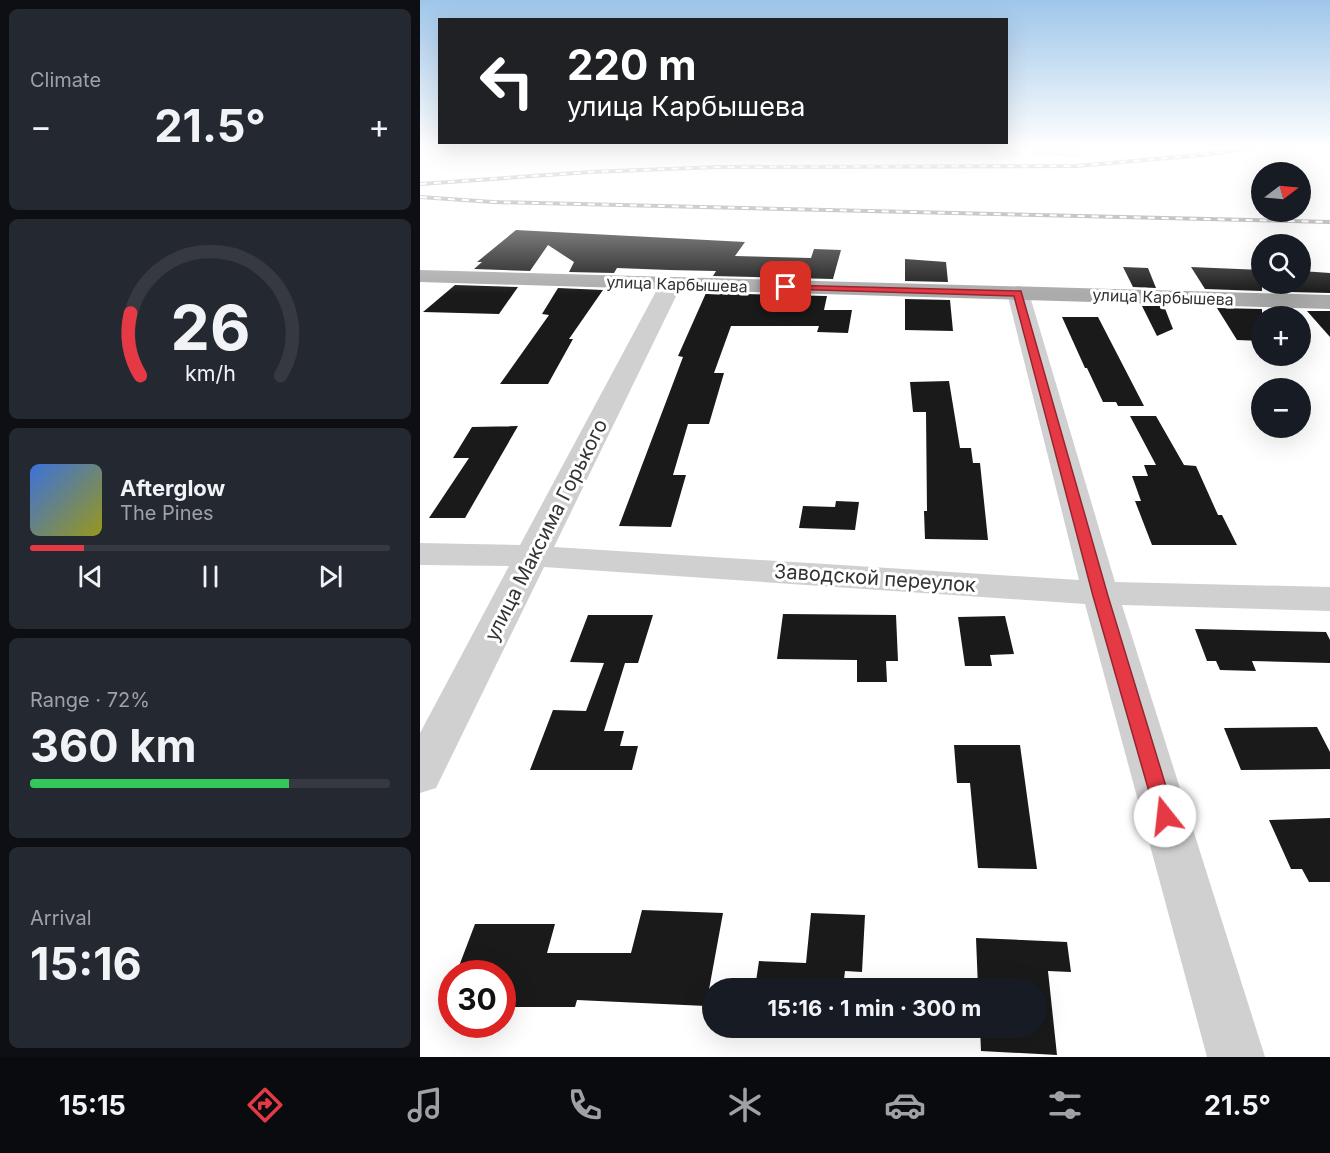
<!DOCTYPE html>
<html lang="en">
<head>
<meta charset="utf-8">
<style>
	:root { --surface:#171b24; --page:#242831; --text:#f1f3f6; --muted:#9ea1a6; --line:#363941; --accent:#e63946 }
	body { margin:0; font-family:Inter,sans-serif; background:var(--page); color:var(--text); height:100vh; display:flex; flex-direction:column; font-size:22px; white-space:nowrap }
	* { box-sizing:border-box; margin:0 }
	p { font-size:20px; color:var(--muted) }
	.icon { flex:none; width:33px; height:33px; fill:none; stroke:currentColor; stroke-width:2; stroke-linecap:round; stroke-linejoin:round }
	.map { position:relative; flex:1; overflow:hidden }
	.drawer { display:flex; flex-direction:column; gap:9px; padding:9px; background:#0d0f14; width:420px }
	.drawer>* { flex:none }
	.banner { position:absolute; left:18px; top:18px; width:570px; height:126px; border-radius:0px; box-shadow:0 6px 24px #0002; background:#202124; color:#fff; overflow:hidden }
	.needle { width:39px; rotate:74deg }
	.fabs { position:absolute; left:831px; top:162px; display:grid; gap:12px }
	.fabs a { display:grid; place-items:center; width:60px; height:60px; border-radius:50%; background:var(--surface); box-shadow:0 6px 24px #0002; font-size:30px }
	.speed { position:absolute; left:18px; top:960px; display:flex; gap:12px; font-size:30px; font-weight:700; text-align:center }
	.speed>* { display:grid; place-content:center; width:78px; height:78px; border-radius:50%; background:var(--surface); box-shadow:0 6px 24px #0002; line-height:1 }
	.speed .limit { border:9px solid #d22; background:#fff; color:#111 }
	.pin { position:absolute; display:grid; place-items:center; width:51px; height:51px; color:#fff; margin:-26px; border-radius:12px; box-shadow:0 3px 9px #0006 }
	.me { position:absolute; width:66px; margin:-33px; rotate:344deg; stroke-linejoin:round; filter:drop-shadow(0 0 4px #0008) }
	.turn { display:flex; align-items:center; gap:21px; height:126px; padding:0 30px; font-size:27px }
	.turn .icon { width:78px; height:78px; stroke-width:2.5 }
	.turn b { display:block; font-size:42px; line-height:51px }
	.big { font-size:45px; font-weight:700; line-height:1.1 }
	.drawer .card { flex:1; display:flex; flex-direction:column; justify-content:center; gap:9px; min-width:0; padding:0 21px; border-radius:9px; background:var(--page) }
	.drawer .dial { align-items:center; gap:0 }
	.dial svg { height:156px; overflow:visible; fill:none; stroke:var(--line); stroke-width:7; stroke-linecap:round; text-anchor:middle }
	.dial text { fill:var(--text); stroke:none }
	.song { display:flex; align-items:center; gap:18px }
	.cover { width:72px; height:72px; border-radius:9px; background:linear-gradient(135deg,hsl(220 70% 55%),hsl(60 70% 35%)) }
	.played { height:6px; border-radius:3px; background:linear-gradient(90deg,var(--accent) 15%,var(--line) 15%) }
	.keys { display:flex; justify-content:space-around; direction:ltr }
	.heat { display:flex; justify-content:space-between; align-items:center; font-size:33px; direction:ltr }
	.charge { height:9px; border-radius:4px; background:linear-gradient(90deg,#34c759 72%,var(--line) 0) }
	.trip { position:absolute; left:282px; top:978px; width:345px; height:60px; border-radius:30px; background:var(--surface); box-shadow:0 6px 24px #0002; font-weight:700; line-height:60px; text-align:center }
	.dock { display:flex; height:96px; justify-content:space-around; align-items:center; background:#090b0e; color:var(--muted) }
	.dock .icon { width:42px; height:42px }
	.dock .on { color:var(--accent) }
	.dock b { font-size:27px; color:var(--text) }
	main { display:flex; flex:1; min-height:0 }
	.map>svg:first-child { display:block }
	.building { fill:#1a1a1a }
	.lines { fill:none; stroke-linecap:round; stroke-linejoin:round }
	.minor { fill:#d0d0d0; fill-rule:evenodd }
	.major { fill:#ababab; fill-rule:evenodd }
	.rail-casing { stroke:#888; stroke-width:4 }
	.rail { stroke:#fff; stroke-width:2; stroke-dasharray:7; stroke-linecap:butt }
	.route { fill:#e63946; stroke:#96252e; stroke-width:1.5 }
	.labels { text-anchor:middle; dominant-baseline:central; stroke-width:6; stroke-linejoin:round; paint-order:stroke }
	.far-street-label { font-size:16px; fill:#333; stroke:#fff }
	.street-label { font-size:20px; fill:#333; stroke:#fff }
</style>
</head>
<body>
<main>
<section class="drawer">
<div class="card"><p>Climate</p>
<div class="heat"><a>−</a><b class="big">21.5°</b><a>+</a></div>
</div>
<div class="card dial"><svg viewBox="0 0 100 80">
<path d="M14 69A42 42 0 1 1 86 69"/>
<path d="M14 69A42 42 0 0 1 9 37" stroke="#e63946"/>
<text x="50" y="56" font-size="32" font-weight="700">26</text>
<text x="50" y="72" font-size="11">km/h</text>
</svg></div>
<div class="card">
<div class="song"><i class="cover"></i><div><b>Afterglow</b><p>The Pines</p></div></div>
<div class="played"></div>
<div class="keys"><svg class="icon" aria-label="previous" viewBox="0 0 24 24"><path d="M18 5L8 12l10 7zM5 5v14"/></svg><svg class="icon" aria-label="pause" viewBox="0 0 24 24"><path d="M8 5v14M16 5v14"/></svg><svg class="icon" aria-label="next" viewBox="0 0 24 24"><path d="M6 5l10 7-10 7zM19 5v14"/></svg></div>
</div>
<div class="card"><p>Range · 72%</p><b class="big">360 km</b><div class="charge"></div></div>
<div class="card"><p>Arrival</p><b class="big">15:16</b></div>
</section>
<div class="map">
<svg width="910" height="1057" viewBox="0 0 910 1057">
	<rect width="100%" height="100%" fill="#fff"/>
	<!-- building -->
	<g class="building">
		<polygon points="96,230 325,242 315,256 391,258 394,249 421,250 413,279 293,276 296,271 249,270 197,268 194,273 149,272 154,262 128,245 110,271 54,269 62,262 57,262"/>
		<polygon points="485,259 526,262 528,282 485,281"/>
		<polygon points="703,267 728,268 736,288 713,287"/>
		<polygon points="771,267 842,270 842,291 785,289"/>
		<polygon points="881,271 910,273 910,293 870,292 863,284 880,284"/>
		<polygon points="35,285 98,287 79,314 3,312"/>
		<polygon points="138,288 183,290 149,339 153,339 128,384 80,384 129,315 122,314"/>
		<polygon points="286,293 407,296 404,310 432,310 428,333 397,332 399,326 311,326 294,373 304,373 289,424 268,424 253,475 266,475 251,527 199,526 263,357 258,356"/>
		<polygon points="485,299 530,300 533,331 485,330"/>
		<polygon points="722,306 744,306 753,329 737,336"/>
		<polygon points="797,308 842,309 842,341 817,340"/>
		<polygon points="887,311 910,311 910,337"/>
		<polygon points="642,317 678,317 724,406 698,406 696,402 683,402 667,368 665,368"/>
		<polygon points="529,381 540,448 551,448 553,463 560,463 568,540 505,539 504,511 507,511 506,412 493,412 490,382"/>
		<polygon points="710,416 736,416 764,465 776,466 798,515 802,515 817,545 732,545 715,501 721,501 712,476 728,476 724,465 736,465"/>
		<polygon points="98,426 45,518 9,518 49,458 33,458 52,427"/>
		<polygon points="416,501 439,502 435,530 379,528 383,506 415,507"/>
		<polygon points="363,614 476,615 478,661 466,661 467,682 437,682 437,660 357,659"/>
		<polygon points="168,615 233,615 218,663 205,663 184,731 204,731 200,746 218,746 212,770 110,770 133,710 166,711 184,663 150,662"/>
		<polygon points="585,616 594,654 570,655 572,666 545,666 538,617"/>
		<polygon points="775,629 906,632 910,640 910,663 832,661 836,671 800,670 796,661 787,661"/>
		<polygon points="897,727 910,752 910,769 821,770 804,728"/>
		<polygon points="534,745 600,745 617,869 558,868 550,783 537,783"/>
		<polygon points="910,818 910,882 889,882 882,869 871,869 849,820"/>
		<polygon points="222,910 303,913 286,1006 157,1000 155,1007 82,1007 82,974 36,974 55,924 135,924 127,953 211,953"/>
		<polygon points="391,913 445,915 442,972 425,971 423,988 335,988 339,961 386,963"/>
		<polygon points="556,938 647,942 651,972 628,971 637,1055 561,1051 560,1028 616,1028 616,988 558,988"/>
	</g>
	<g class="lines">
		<!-- minor -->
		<g class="minor">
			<polygon points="579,146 594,146 601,153 598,156 588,156"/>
			<polygon points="611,146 657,147 665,152 657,157 618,155 613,154 610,148"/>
			<polygon points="251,278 259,279 262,284 134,547 659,580 587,293 590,288 598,286 606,288 609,293 695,582 910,587 910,611 702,605 845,1057 787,1057 665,604 124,567 16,788 0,793 0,733 89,566 0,565 0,543 100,545 240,284 243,279"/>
		</g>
		<!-- major -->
		<polygon class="major" points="0,270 910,295 910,309 0,282"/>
		<defs>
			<g id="rail">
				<polyline points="0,184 170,172 298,167 656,166 782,155 844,146"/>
				<polyline points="0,197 73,202 910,222"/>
			</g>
		</defs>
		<!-- rail casing -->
		<use href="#rail" class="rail-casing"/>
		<!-- rail -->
		<use href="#rail" class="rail"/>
	</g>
	<!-- sky -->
	<linearGradient id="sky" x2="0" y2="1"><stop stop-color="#9ec6ea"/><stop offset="0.5" stop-color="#fff"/><stop offset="1" stop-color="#fff" stop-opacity="0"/></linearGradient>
	<rect width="910" height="294" fill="url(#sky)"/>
	<!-- route -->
	<polygon class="route" points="363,285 601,291 688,596 755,816 752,822 745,824 739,822 736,816 673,596 594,296 366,289 363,289"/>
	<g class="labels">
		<!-- far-street labels -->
		<g class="far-street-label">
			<text transform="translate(257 284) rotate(2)">улица Карбышева</text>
			<text transform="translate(743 297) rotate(2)">улица Карбышева</text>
		</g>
		<!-- street labels -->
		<g class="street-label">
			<text transform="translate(126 530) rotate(-63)">улица Максима Горького</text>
			<text transform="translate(455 578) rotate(4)">Заводской переулок</text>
		</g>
	</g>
</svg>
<div class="fabs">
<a><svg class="needle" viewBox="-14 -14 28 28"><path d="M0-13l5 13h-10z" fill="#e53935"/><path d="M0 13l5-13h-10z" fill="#9ea1a6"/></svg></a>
<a><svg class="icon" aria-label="search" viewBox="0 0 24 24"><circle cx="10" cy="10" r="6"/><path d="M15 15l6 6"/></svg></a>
<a>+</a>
<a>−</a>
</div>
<div class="speed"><div class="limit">30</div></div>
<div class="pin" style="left:366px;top:287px;background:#d93025"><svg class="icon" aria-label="arrive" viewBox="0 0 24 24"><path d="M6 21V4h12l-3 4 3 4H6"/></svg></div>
<svg class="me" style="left:745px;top:816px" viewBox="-20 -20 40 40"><circle r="19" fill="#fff"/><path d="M0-13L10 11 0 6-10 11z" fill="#e63946"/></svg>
<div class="trip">15:16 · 1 min · 300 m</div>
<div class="banner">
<div class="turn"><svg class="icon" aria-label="left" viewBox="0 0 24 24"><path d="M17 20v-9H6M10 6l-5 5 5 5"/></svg><div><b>220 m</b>улица Карбышева</div></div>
</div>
</div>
</main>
<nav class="dock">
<b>15:15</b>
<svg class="icon on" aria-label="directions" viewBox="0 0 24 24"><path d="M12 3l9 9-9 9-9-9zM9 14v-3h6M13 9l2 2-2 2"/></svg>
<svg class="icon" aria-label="music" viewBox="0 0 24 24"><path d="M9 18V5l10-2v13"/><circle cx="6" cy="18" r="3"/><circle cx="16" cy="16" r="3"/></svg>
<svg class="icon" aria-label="phone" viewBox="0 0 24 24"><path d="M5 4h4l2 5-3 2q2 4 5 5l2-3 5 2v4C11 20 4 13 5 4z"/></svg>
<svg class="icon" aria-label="climate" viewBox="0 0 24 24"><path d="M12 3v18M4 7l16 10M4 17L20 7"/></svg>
<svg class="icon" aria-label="car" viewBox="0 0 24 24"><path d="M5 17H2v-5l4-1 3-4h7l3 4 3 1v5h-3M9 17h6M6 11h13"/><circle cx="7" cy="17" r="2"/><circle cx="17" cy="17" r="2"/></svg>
<svg class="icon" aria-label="filters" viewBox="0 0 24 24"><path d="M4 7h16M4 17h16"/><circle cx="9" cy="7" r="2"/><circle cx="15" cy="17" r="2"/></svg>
<b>21.5°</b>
</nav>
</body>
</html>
